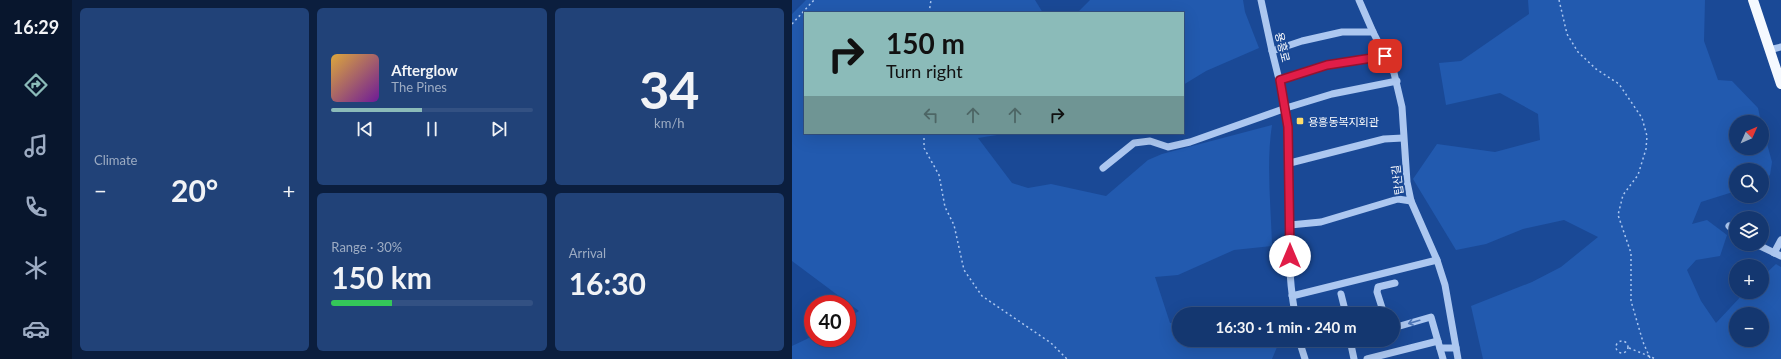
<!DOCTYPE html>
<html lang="en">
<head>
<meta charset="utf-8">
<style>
	:root { --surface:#143770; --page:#214278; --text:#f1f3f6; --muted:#9dacc3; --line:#335183; --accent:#8bbbb9 }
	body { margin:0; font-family:Lato,"Noto Sans KR",sans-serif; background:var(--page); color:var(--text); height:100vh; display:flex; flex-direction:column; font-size:15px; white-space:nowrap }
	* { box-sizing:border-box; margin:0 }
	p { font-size:13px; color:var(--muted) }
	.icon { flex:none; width:22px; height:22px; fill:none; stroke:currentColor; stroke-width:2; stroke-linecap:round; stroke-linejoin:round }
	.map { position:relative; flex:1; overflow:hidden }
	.drawer { display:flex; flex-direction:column; gap:8px; padding:8px; background:#0b1e3e; width:720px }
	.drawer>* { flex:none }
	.banner { position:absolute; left:12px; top:12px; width:380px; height:122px; border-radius:0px; box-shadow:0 4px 16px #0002,0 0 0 1px var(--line); background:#8bbbb9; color:#111; overflow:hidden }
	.needle { width:26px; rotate:45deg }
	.tools { position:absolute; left:937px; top:115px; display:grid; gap:8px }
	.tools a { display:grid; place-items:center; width:40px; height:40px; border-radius:50%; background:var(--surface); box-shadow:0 4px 16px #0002,0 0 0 1px var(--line); font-size:20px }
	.speed { position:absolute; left:12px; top:295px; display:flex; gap:8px; font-size:20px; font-weight:700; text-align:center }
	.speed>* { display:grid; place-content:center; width:52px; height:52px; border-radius:50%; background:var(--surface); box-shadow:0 4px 16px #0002,0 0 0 1px var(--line); line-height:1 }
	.speed .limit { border:6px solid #d22; background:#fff; color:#111 }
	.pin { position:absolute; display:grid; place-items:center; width:34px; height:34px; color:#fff; margin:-17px; border-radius:8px; box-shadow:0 2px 6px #0006 }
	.me { position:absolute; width:44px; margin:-22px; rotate:0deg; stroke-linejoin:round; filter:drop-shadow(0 0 3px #0008) }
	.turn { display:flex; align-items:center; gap:14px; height:84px; padding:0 16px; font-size:18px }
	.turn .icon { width:52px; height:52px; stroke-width:2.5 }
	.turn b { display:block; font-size:28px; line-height:34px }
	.lanes { display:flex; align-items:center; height:38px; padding:0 16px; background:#0003; justify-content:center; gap:20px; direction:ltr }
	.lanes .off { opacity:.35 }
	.big { font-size:30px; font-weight:700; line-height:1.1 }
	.drawer .tile { flex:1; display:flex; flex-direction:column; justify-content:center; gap:6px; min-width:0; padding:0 14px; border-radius:6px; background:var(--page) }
	.drawer .dial { align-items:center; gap:0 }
	.dial b { font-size:52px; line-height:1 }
	.song { display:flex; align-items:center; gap:12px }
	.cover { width:48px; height:48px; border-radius:6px; background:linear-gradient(135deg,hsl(40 70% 55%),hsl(280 70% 35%)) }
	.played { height:4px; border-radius:2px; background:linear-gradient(90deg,var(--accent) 45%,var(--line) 45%) }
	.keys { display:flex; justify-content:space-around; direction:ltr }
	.heat { display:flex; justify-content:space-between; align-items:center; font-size:22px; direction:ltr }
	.charge { height:6px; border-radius:3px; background:linear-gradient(90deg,#34c759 30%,var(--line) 0) }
	.drawer .tiles { flex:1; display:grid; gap:8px; grid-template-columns:repeat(3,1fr) }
	.tile:first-child { grid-row:span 2 }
	.trip { position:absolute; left:380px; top:307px; width:228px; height:40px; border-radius:20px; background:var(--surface); box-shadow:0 4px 16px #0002,0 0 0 1px var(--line); font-weight:700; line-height:40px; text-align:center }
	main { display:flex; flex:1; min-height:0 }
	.dock { display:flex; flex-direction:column; width:72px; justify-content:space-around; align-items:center; background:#08162d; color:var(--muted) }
	.dock .icon { width:28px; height:28px }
	.dock .on { color:var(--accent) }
	.dock b { font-size:18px; color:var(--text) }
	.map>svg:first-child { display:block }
	.green { fill:#225aaf; fill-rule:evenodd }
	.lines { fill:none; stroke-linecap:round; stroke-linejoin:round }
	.path { stroke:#acc7f0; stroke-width:1.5; stroke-dasharray:2 3; stroke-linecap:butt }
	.minor { stroke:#acc7f0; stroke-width:7 }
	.major { stroke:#f5f9ff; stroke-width:10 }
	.oneway { stroke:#4d75b6 }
	.route-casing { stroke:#92132f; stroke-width:10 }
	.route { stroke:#e11d48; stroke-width:7 }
	.poi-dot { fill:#ffdd6b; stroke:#1a4996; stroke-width:1.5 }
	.labels { text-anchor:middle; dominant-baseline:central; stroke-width:4; stroke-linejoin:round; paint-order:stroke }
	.street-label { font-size:11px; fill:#fff; stroke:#1a4996 }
	.poi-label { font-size:11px; fill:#fff; stroke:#1a4996; text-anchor:start }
</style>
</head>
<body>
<main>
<nav class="dock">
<b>16:29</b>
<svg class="icon on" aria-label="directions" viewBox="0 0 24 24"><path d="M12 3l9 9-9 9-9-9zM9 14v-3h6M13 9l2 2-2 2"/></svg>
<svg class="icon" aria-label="music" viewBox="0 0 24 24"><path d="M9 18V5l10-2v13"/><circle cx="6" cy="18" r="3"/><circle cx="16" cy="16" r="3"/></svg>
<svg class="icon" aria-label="phone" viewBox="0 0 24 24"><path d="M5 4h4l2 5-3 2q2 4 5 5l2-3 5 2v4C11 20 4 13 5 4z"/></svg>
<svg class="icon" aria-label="climate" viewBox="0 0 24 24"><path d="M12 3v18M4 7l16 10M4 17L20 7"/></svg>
<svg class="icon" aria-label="car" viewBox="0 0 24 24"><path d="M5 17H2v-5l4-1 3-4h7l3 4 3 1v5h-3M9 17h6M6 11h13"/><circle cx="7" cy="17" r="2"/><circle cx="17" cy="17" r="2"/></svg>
</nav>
<section class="drawer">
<div class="tiles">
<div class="tile"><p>Climate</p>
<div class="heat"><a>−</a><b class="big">20°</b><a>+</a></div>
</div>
<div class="tile">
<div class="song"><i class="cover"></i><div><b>Afterglow</b><p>The Pines</p></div></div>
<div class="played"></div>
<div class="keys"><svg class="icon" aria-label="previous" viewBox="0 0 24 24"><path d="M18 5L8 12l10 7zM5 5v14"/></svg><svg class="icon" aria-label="pause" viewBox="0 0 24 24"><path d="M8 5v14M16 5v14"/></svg><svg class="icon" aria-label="next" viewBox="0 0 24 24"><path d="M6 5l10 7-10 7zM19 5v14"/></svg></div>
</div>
<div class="tile dial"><b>34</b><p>km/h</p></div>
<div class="tile"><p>Range · 30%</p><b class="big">150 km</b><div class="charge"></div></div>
<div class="tile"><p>Arrival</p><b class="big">16:30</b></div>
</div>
</section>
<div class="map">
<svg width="989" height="359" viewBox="0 0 989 359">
	<rect width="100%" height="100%" fill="#1a4996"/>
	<!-- green -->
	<g class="green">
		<path d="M 14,0 L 243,0 L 251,13 L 13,13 L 13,133 L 218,133 L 186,138 L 220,183 L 236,188 L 259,184 L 314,196 L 356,160 L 370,154 L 480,125 C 474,163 479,207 480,246 L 442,250 L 386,275 L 363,277 L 378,323 L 387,322 L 387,340 L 488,340 L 480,359 L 0,359 L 0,346 L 21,336 L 21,338 L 55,338 L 55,318 L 67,311 L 0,261 L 0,14 Z"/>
		<polygon points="298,0 451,0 453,12 467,48 414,71 391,85 391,13 285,13"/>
		<path d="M 736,0 L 913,0 L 912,41 L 926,80 L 940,81 L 966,108 L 969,122 L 944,122 L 944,148 L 970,148 L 970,125 L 980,162 L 978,175 L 970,180 L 970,170 L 944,170 L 944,191 L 909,202 L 900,224 L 915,220 L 935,235 L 928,256 L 904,260 L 895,270 L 909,301 L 924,323 L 953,292 L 970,292 L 970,277 L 984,264 L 989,267 L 989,359 L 691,359 L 679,306 L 740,282 L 769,267 L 806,237 L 772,220 L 731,229 L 694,244 L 664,250 L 621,179 L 645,144 L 703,152 L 748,140 L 746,114 L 708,93 L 654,105 L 647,63 L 669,61 L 737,14 ZM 944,314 L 970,314 L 970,340 L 944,340 Z"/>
		<polygon points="442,307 475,310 486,314 419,314"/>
	</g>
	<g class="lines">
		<!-- path -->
		<g class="path">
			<polyline points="767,0 775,34 786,52 804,69 827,84 850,118 855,136 854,149 846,175 831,195 826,215 839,253 839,301 851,342 858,358"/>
			<polyline points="137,13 139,0"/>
			<polyline points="0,24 22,0"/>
			<polyline points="132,133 132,148 147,175 153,207 162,225 172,270 190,296 259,343 275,359"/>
			<circle cx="830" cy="347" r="6"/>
			<polyline points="837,348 864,359"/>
		</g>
		<!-- minor -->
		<g class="minor">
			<path d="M 469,0 L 480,51 L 494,108 L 496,127 C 499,189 492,253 503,314"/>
			<polyline points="567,0 581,32 602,73 610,107 615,182 619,201 645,260 653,285 666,359"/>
			<polyline points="977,50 989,47"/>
			<polyline points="480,51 510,41 550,32 581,32"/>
			<polyline points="488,79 535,65 593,56"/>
			<polyline points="498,163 592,139 611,138"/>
			<polyline points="311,168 342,143 358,141 376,147 398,142 494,108 540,94 605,81"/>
			<polyline points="498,225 529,222 606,199 619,201"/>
			<polyline points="937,226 944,233"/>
			<polyline points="964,244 989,256"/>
			<polyline points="982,253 989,240"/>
			<polyline points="549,294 554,314"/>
			<polyline points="500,296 645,260"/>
			<polyline points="592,314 585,292 586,287 603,283"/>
			<polyline points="601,328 639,317 651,359"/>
			<polyline points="507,340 513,359"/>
			<polyline points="558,340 562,359"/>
			<polyline points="648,348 664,348"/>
			<polyline points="575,359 646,341"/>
		</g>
		<!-- major -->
		<polyline class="major" points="961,0 989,84"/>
	</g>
	<!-- one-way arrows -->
	<defs><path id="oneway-shaft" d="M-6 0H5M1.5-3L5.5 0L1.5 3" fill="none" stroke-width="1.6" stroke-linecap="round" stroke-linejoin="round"/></defs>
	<use class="oneway" href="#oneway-shaft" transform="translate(622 322) rotate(164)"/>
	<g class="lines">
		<defs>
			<polyline id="route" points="498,256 496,127 488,80 535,65 593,56"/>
		</defs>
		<!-- route casing -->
		<use href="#route" class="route-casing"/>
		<!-- route -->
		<use href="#route" class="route"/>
	</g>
	<!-- markers -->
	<rect class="poi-dot" x="504" y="117" width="8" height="8" rx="2"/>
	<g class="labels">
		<!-- street labels -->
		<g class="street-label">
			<text transform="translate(491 47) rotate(76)">용흥로</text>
			<text transform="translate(605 180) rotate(-97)">탑산길</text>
		</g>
		<!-- poi labels -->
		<g class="poi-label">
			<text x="516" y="121">용흥동복지회관</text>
		</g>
	</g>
</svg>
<div class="tools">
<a><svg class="needle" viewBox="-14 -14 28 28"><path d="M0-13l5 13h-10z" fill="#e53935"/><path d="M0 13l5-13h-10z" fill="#9dacc3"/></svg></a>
<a><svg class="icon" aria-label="search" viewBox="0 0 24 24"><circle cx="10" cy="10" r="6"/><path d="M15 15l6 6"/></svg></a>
<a><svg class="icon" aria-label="layers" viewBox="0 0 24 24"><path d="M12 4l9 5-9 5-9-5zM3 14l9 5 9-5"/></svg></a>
<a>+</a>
<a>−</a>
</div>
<div class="speed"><div class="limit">40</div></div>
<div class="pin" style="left:593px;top:56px;background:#d93025"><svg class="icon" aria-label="arrive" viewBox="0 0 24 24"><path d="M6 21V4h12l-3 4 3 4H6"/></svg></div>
<svg class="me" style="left:498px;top:256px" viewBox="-20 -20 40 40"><circle r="19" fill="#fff"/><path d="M0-13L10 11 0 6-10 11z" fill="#e11d48"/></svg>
<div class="trip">16:30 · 1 min · 240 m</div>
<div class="banner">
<div class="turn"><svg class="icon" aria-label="right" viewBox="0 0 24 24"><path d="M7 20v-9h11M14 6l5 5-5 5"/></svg><div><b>150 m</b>Turn right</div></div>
<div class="lanes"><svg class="icon off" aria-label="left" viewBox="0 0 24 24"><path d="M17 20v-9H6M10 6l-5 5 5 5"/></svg><svg class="icon off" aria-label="ahead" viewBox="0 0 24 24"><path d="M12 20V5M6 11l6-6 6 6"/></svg><svg class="icon off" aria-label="ahead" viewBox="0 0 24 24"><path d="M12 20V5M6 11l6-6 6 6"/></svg><svg class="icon" aria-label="right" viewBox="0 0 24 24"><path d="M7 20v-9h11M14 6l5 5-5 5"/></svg></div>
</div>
</div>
</main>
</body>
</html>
